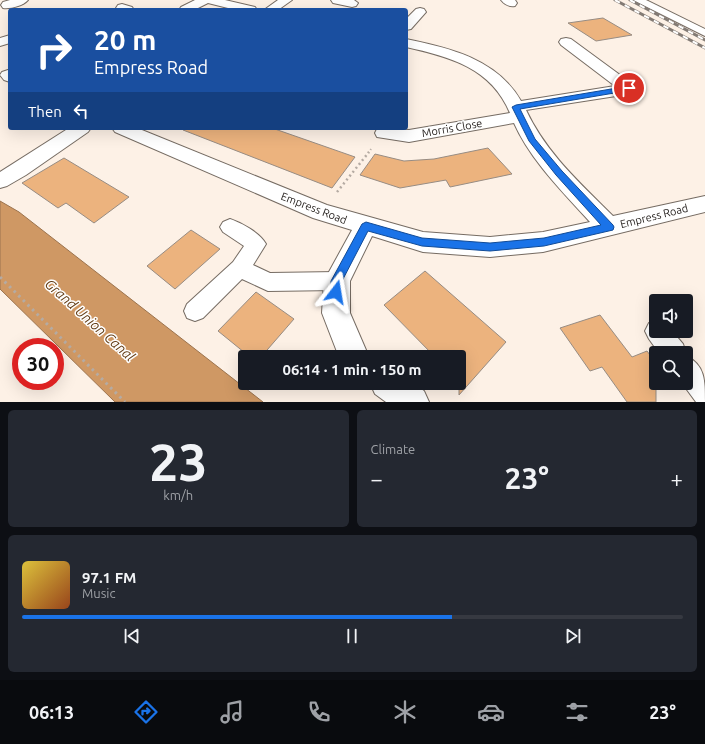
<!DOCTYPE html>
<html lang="en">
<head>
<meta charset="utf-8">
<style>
	:root { --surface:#171b24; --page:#242831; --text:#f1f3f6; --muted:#9ea1a6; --line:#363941; --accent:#1a73e8 }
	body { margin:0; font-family:Ubuntu,sans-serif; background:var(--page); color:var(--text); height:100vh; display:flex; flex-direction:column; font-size:15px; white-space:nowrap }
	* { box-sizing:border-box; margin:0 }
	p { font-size:13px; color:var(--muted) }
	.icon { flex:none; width:22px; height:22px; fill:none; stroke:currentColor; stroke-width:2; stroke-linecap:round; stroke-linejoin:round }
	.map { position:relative; height:402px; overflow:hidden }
	.panel { display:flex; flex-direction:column; gap:8px; padding:8px; background:#0d0f14; flex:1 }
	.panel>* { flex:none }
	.hud { position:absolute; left:8px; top:8px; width:400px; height:122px; border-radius:4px; box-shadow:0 4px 16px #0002; background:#1a4fa0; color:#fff; overflow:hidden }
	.fabs { position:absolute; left:649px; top:294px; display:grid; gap:8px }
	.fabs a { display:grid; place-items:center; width:44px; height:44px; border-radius:4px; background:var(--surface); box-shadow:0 4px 16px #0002; font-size:20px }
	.speed { position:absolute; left:12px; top:338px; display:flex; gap:8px; font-size:20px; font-weight:700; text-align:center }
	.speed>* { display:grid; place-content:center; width:52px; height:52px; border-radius:50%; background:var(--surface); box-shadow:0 4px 16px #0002; line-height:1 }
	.speed .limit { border:6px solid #d22; background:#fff; color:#111 }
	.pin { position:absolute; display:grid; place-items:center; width:34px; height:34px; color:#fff; margin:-17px; border:2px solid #fff; border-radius:50%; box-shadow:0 1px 4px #0007 }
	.me { position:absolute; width:44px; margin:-22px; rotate:14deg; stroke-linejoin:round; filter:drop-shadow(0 0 3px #0008) }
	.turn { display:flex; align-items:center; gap:14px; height:84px; padding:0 20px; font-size:18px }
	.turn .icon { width:52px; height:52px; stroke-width:2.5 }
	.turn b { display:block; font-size:28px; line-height:34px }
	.then { display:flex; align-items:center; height:38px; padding:0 20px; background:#0003; gap:8px; font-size:15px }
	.big { font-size:30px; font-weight:700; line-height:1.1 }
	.panel .widget { flex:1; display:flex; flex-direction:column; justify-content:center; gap:6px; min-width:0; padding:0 14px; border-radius:6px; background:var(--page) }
	.panel .dial { align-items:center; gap:0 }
	.dial b { font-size:52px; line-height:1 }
	.song { display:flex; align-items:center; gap:12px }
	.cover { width:48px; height:48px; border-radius:6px; background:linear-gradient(135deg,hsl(50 70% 55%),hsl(20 70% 35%)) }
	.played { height:4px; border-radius:2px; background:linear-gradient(90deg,var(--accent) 65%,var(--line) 65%) }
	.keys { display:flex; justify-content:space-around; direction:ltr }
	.heat { display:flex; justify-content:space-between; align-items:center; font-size:22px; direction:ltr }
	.panel .tiles { flex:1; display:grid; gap:8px; grid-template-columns:1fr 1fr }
	.widget:last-child { grid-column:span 2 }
	.trip { position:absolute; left:238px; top:350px; width:228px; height:40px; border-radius:4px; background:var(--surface); box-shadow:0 4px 16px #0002; font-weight:700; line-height:40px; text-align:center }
	.tab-bar { display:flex; height:64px; justify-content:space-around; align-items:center; background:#090b0e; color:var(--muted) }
	.tab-bar .icon { width:28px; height:28px }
	.tab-bar .selected { color:var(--accent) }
	.tab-bar b { font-size:18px; color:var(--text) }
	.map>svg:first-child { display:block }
	.water { fill:#cf9864; stroke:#9b734e }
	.building { fill:#ecb37e; stroke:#978c83 }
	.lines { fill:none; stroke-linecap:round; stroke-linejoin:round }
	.service-casing { stroke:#766c63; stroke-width:2 }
	.minor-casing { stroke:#766c63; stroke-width:2 }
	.path-far2 { stroke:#b5aba3; stroke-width:2; stroke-dasharray:1.5 2.5; stroke-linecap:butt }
	.path-far1 { stroke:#b5aba3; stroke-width:2.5; stroke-dasharray:2 3; stroke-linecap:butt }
	.path { stroke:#b5aba3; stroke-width:3; stroke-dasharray:2.5 4; stroke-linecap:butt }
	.service { fill:#fff; fill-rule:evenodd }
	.minor { fill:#fff; fill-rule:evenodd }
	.rail-casing { stroke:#837b75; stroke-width:3 }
	.rail { stroke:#fff; stroke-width:2; stroke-dasharray:5.5; stroke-linecap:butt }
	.route { fill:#1a73e8; stroke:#114b97 }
	.labels { text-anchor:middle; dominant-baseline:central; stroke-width:3; stroke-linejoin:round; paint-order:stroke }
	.street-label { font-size:11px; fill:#221d1a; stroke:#fff }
	.near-water-label { font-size:14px; font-style:italic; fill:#643e17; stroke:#fff }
</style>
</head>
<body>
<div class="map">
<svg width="705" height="402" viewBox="0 0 705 402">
	<rect width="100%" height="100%" fill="#fdf1e6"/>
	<!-- water -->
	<polygon class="water" points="0,201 19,212 263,402 115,402 0,289"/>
	<!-- building -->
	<g class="building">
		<polygon points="603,18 632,35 596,41 568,23"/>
		<polygon points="183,128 272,128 355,157 332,188 183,130"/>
		<polygon points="488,148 512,174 450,187 446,180 400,188 360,175 375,154 404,161 434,159"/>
		<polygon points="64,158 129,197 94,223 66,203 58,208 22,183"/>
		<polygon points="191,230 220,249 175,289 147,266"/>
		<polygon points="425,271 506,342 459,395 459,357 435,357 384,305"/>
		<polygon points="256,292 294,319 261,357 250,357 218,331"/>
		<polygon points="600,315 632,357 647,351 656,363 656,402 627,402 602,367 590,371 560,328"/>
	</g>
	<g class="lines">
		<defs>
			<g id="service">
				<polygon points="633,0 646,0 705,29 705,36"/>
				<path d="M 230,219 C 242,223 260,233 266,244 L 253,265 L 270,273 L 337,272 L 345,274 L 348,281 L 345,288 L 337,290 L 268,291 L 242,279 L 203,318 L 195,321 L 187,318 L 184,311 L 187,304 L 233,262 L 244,246 L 223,232 L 220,227 L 223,222 Z"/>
				<polygon points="656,320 656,331 672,331 683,344 686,353 659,353 649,339 645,331 649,323"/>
				<path d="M 686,356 C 705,365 705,380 705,402 L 696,402 L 682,383 L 686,383 Z"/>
			</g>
			<g id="minor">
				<path d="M 10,0 L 28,0 C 23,6 10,9 3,8 L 1,5 L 3,2 Z"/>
				<polygon points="195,0 225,0 255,7 257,10 236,10 208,3 194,10 179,10 181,7"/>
				<polygon points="278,0 292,0 278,10 264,10"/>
				<polygon points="331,0 354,0 358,3 356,6 352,7 333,3"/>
				<path d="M 501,0 L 515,0 L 517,3 L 515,6 C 509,7 505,5 501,0 Z"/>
				<polygon points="122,4 132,7 134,10 117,10 116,8 118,5"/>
				<polygon points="420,8 424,9 426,12 411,29 406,30 406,19 416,9"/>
				<polygon points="10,35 10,43 0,46 0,38"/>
				<path d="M 566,38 L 571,39 L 635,86 L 637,89 L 635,92 L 629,94 L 526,110 C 546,153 581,184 613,216 L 705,196 L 705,212 L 543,252 L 490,257 L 423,252 L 372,236 L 350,281 L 350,313 L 369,357 L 339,357 L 322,313 L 324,281 L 352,230 L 313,218 L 115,132 L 112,128 L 137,128 L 327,205 L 423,232 L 490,237 L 543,232 L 590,222 C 563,192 531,161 514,123 L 409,142 L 377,137 L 375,133 L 377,129 L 381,128 L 409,130 L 510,113 C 491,68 451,57 406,47 L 406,39 C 450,48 497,59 521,101 L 615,86 L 561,45 L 559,42 L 561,39 Z"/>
				<polygon points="8,70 10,71 10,82 4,80 0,75 2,72"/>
				<polygon points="69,128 91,128 88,132 26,175 7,186 0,188 0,172"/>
				<polygon points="370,383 413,383 424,391 429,402 386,402 375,394"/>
			</g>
		</defs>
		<!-- service casing -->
		<use href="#service" class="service-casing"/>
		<!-- minor casing -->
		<use href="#minor" class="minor-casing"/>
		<!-- path-far2 -->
		<polyline class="path-far2" points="368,153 371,149"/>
		<!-- path-far1 -->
		<polyline class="path-far1" points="337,192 369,152"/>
		<!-- path -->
		<polyline class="path" points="0,277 125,402"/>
		<!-- service -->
		<use href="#service" class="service"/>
		<!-- minor -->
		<use href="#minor" class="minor"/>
		<defs>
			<g id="rail">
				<polyline points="615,0 705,48"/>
				<polyline points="630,0 705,40"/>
			</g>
		</defs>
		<!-- rail casing -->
		<use href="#rail" class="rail-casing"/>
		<!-- rail -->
		<use href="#rail" class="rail"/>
	</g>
	<!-- route -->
	<polygon class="route" points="629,86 633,88 632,90 520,109 535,139 562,171 613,225 614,227 613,230 544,246 490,251 422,246 368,231 342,281 340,295 336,296 333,295 331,292 331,281 362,224 366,222 422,238 490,243 544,238 601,225 556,175 529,141 512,107 516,105"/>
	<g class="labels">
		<!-- street labels -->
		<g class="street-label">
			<text transform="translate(452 128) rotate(-10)">Morris Close</text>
			<text transform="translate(314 208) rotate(21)">Empress Road</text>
			<text transform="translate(654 216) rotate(-14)">Empress Road</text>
		</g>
		<!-- near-water labels -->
		<g class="near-water-label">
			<text transform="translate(90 320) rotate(42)">Grand Union Canal</text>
		</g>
	</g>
</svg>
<div class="fabs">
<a><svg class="icon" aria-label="sound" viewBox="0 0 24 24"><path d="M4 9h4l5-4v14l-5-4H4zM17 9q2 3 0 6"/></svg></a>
<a><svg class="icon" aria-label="search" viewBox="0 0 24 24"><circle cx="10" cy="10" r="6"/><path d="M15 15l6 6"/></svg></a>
</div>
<div class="speed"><div class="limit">30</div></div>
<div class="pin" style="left:629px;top:88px;background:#d93025"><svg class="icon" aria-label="arrive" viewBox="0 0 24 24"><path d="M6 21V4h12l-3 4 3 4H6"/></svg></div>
<svg class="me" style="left:336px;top:292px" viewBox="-20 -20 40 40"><path d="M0-17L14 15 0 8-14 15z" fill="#1a73e8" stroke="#fff" stroke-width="4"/></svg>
<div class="trip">06:14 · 1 min · 150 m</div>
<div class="hud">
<div class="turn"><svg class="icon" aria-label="right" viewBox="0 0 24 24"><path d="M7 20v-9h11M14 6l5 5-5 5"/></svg><div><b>20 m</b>Empress Road</div></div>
<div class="then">Then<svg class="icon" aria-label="left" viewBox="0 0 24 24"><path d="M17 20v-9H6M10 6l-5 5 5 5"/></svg></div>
</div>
</div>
<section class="panel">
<div class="tiles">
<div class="widget dial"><b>23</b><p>km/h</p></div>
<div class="widget"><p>Climate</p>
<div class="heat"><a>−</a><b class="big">23°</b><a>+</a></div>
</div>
<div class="widget">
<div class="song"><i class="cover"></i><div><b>97.1 FM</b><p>Music</p></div></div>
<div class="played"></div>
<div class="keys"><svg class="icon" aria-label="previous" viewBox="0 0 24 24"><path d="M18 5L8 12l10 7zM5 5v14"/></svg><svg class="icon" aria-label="pause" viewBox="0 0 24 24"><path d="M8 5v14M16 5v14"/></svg><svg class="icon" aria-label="next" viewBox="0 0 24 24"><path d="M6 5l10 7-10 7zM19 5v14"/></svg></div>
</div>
</div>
</section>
<nav class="tab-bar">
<b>06:13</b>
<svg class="icon selected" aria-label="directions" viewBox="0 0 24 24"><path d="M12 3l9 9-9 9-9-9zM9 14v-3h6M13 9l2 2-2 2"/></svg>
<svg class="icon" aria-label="music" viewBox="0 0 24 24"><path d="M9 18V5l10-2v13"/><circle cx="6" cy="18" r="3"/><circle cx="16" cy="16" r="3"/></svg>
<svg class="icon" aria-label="phone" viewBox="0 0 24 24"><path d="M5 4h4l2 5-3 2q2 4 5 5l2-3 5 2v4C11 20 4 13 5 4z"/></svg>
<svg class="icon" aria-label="climate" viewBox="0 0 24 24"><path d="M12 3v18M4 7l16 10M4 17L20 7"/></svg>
<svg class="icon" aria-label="car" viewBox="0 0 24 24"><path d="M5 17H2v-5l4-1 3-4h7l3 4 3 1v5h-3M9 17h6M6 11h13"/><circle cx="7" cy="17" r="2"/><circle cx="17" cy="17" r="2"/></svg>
<svg class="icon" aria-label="filters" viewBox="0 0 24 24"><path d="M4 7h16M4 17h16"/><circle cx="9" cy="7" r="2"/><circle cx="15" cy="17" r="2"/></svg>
<b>23°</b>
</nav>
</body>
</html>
